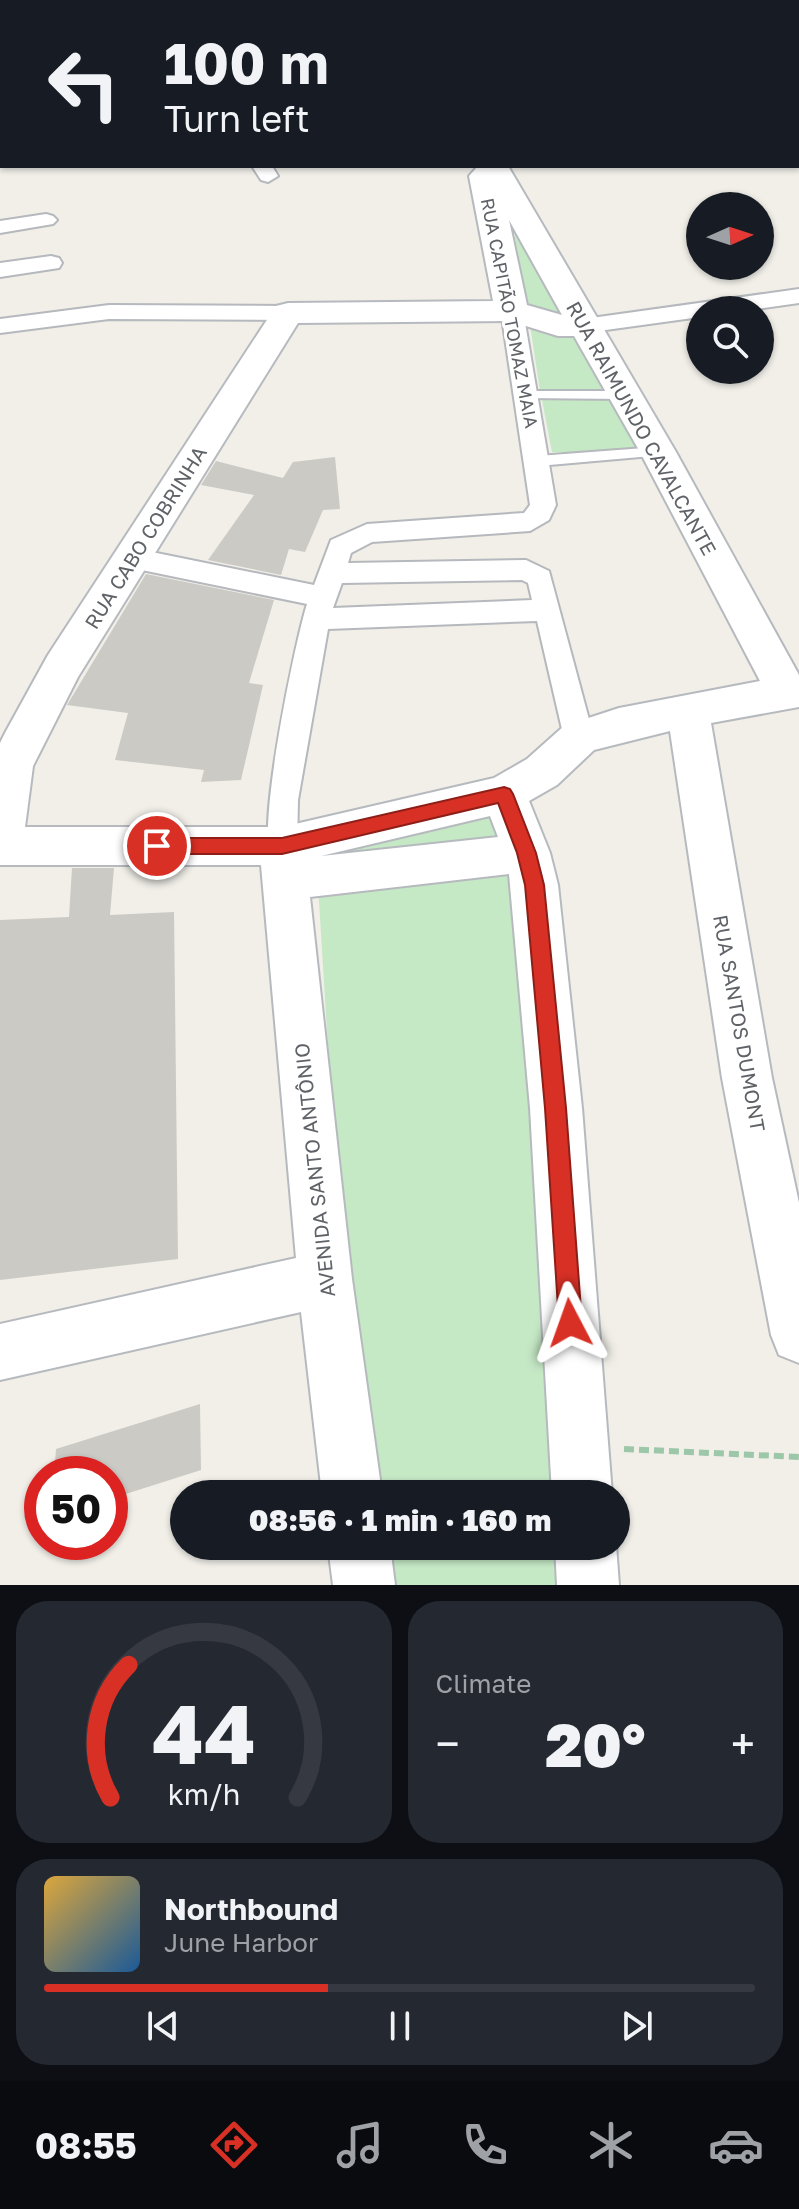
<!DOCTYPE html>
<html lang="en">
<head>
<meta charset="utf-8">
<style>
	:root { --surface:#171b24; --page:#242831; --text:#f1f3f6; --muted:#9ea1a6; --line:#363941; --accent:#d93025 }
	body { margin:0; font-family:"Golos Text",sans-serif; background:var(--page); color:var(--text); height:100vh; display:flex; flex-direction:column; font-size:30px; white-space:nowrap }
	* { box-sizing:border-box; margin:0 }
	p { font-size:26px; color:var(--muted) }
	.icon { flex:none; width:44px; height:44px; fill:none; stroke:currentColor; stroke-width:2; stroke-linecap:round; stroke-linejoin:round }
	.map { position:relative; height:1585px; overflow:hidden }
	.side { display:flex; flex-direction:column; gap:16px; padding:16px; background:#0d0f14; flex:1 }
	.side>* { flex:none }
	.banner { position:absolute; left:0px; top:0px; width:800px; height:168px; box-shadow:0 2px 6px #0004; background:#171b24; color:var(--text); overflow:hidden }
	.needle { width:52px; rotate:87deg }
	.controls { position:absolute; left:686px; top:192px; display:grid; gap:16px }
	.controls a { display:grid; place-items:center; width:88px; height:88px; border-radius:50%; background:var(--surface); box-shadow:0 2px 6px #0004; font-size:40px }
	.speed { position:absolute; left:24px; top:1456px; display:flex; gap:16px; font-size:40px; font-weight:700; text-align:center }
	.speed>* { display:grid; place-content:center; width:104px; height:104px; border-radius:50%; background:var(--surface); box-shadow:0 2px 6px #0004; line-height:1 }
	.speed .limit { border:12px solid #d22; background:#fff; color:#111 }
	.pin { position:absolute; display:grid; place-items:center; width:68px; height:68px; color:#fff; margin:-34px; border:4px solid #fff; border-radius:50%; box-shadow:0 2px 8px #0007 }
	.me { position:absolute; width:88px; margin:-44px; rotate:356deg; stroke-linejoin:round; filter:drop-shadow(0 0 6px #0008) }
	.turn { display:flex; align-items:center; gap:28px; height:168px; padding:0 32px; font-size:36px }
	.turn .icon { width:104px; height:104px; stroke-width:2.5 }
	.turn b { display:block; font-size:56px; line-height:68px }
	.big { font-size:60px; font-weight:800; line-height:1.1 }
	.side .tile { flex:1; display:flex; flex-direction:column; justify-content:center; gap:12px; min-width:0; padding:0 28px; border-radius:32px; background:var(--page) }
	.side .dial { align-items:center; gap:0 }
	.dial svg { height:208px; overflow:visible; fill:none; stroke:var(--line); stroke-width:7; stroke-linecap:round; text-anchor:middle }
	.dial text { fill:var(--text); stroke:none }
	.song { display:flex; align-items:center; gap:24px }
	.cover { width:96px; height:96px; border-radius:12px; background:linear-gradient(135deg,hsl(40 70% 55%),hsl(210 70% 35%)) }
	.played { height:8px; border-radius:4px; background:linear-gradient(90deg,var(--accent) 40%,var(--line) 40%) }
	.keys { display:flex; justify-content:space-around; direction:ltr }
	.heat { display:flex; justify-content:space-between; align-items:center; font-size:44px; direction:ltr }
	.side .tiles { flex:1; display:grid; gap:16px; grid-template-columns:1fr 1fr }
	.tile:last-child { grid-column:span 2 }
	.trip { position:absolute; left:170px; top:1480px; width:460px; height:80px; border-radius:40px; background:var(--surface); box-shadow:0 2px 6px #0004; font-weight:800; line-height:80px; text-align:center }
	.dock { display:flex; height:128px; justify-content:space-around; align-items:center; background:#090b0e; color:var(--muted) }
	.dock .icon { width:56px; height:56px }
	.dock .selected { color:var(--accent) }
	.dock b { font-size:36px; color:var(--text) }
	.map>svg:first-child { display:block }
	.green { fill:#c5e8c5 }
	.building { fill:#cccac5 }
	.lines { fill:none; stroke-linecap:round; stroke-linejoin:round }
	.lane-casing { stroke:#b5b8bc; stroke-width:4 }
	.street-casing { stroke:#b5b8bc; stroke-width:4 }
	.secondary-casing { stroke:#b6babf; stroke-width:4 }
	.path { stroke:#9cc7a9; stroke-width:6; stroke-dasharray:10 5; stroke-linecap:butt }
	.lane { fill:#fff; fill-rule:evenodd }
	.street { fill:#fff; fill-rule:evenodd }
	.secondary { fill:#fff; fill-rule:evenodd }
	.route { fill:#d93025; stroke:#8d1f18; stroke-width:2 }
	.labels { text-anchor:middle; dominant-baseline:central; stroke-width:6; stroke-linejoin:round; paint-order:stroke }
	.far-street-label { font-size:18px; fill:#5f6368; stroke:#fff }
	.street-label { font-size:20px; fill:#5f6368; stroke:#fff }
</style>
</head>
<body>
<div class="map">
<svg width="799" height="1585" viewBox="0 0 799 1585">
	<rect width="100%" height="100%" fill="#f1efe8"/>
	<!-- green -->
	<g class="green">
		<polygon points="514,232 574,322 551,323 527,303"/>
		<polygon points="529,318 579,330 617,390 540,391"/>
		<polygon points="623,399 649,448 615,454 552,452 542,400"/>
		<polygon points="498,805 517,846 314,859"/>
		<polygon points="524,862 567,1494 369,1494 343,1290 318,885"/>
		<polygon points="376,1546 571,1546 573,1585 381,1585"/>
	</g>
	<!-- building -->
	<g class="building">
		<polygon points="335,457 340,509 323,510 305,552 289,549 281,575 208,560 254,495 201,485 216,461 283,478 293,462"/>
		<polygon points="146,574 274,600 249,683 263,685 241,780 201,782 204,770 115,760 128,713 67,705"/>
		<polygon points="72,868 114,868 110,915 174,912 178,1259 0,1280 0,920 69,917"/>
		<polygon points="200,1404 201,1470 110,1499 110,1474 54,1474 56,1449"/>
	</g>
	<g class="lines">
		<defs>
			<g id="lane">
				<polygon points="527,391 625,391 631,395 625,399 522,398 522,392"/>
				<polygon points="658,447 665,452 663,455 538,466 531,461 538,456"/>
			</g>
			<g id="street">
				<rect x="0" y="121" width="2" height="12"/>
				<polygon points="252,166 272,166 278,176 268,182 261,180"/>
				<polygon points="46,214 53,216 57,220 53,224 0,233 0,221"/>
				<polygon points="51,256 59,258 62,263 59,268 0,277 0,263"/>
				<polygon points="799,289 799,303 749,310 700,310 700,317 584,333 576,331 573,326 576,321 584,319"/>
				<path d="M 512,304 L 520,306 L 523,311 L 556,505 L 549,520 L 530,531 L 372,542 L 351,553 L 348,563 L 526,560 L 549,571 L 594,738 L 589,746 L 579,750 L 569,746 L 564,738 L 537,621 L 328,629 L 298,800 L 297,846 L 293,855 L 282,859 L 271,855 C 257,826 295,642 307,604 L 132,568 L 123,565 L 119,558 L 123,551 L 132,548 L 314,585 L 331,540 L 367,524 L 524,513 L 530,505 L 501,311 L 504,306 ZM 522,580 L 528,583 L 532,600 L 333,608 L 342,583 Z"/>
				<polygon points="109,305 288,306 296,308 299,313 296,318 288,320 109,319 0,333 0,319"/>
			</g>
			<g id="secondary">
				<polygon points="415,0 441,0 442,2 416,2"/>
				<path d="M 478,166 L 508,166 L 676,452 L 799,675 L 799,707 L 711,723 L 772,1078 L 799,1203 L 799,1363 L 779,1355 L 771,1335 L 722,1078 L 670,731 L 594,750 L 557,785 L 529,801 L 550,853 L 558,885 L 582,1108 L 612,1494 L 552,1494 L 530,1108 L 509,874 L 310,897 L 352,1279 L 382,1494 L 322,1494 L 301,1312 L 0,1380 L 0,1324 L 296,1258 L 261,865 L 0,865 L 0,743 L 5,733 L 48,655 L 276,306 L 288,303 L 493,301 L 469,176 ZM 509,220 L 562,315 L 527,305 ZM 510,321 L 558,336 L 574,336 L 640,452 L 760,681 L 619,708 L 564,726 L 527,759 L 494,778 L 282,827 L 25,827 L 33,766 L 78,677 L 298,323 ZM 490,816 L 498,837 L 321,856 Z"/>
				<polygon points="616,1545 619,1585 557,1585 555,1546"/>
				<polygon points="328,1546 390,1546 395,1585 333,1585"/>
			</g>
		</defs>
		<!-- lane casing -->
		<use href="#lane" class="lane-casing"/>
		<!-- street casing -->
		<use href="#street" class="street-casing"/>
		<!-- secondary casing -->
		<use href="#secondary" class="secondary-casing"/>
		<!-- path -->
		<polyline class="path" points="624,1449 799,1457"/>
		<!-- lane -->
		<use href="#lane" class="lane"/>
		<!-- street -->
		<use href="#street" class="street"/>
		<!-- secondary -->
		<use href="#secondary" class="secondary"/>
	</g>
	<!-- route -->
	<polygon class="route" points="504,787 510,789 513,794 536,853 544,885 566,1108 582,1323 579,1331 570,1335 562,1331 559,1323 545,1108 525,885 517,853 498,803 282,854 157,854 150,851 147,846 150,840 157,838 282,838"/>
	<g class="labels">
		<!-- far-street labels -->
		<g class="far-street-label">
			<text transform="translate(510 313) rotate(79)">RUA CAPITÃO TOMAZ MAIA</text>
		</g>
		<!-- street labels -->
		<g class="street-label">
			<text transform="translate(642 428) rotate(61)">RUA RAIMUNDO CAVALCANTE</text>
			<text transform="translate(145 537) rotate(-58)">RUA CABO COBRINHA</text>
			<text transform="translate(740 1023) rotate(80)">RUA SANTOS DUMONT</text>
			<text transform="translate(314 1170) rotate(-96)">AVENIDA SANTO ANTÔNIO</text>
		</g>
	</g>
</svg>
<div class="controls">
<a><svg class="needle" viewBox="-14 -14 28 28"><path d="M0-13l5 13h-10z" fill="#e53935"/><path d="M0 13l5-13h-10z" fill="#9ea1a6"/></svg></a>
<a><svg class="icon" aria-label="search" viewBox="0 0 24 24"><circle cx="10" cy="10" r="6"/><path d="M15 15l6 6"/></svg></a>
</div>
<div class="speed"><div class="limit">50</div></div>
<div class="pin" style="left:157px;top:846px;background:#d93025"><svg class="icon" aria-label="arrive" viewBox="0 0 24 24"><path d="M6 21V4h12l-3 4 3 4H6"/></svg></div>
<svg class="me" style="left:570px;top:1323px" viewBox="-20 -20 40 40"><path d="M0-17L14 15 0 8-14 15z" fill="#d93025" stroke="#fff" stroke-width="4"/></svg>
<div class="trip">08:56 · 1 min · 160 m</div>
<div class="banner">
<div class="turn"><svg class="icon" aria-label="left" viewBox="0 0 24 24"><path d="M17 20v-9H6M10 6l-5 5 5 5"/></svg><div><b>100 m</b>Turn left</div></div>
</div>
</div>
<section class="side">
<div class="tiles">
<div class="tile dial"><svg viewBox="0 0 100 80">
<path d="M14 69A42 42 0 1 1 86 69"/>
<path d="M14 69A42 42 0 0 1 21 18" stroke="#d93025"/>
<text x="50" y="56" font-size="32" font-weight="700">44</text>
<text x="50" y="72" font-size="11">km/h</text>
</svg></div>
<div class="tile"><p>Climate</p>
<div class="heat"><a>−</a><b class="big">20°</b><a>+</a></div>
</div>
<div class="tile">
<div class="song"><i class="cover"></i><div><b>Northbound</b><p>June Harbor</p></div></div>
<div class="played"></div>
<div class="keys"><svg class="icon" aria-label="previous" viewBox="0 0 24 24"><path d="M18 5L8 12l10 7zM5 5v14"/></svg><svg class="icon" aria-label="pause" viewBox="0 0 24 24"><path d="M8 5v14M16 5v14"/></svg><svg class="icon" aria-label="next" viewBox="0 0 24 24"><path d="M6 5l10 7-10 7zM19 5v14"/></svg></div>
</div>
</div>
</section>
<nav class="dock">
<b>08:55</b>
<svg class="icon selected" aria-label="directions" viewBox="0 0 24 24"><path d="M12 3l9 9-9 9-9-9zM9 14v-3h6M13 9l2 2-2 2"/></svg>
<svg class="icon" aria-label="music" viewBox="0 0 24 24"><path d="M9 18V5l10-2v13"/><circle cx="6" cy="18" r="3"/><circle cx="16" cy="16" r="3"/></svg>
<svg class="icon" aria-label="phone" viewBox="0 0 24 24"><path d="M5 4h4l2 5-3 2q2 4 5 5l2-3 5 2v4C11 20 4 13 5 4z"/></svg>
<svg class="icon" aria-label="climate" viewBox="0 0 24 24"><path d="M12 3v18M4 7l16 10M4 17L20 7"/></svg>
<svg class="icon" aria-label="car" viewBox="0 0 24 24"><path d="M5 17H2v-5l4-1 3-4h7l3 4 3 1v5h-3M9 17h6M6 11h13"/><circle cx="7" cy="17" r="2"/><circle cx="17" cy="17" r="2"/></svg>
</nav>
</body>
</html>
